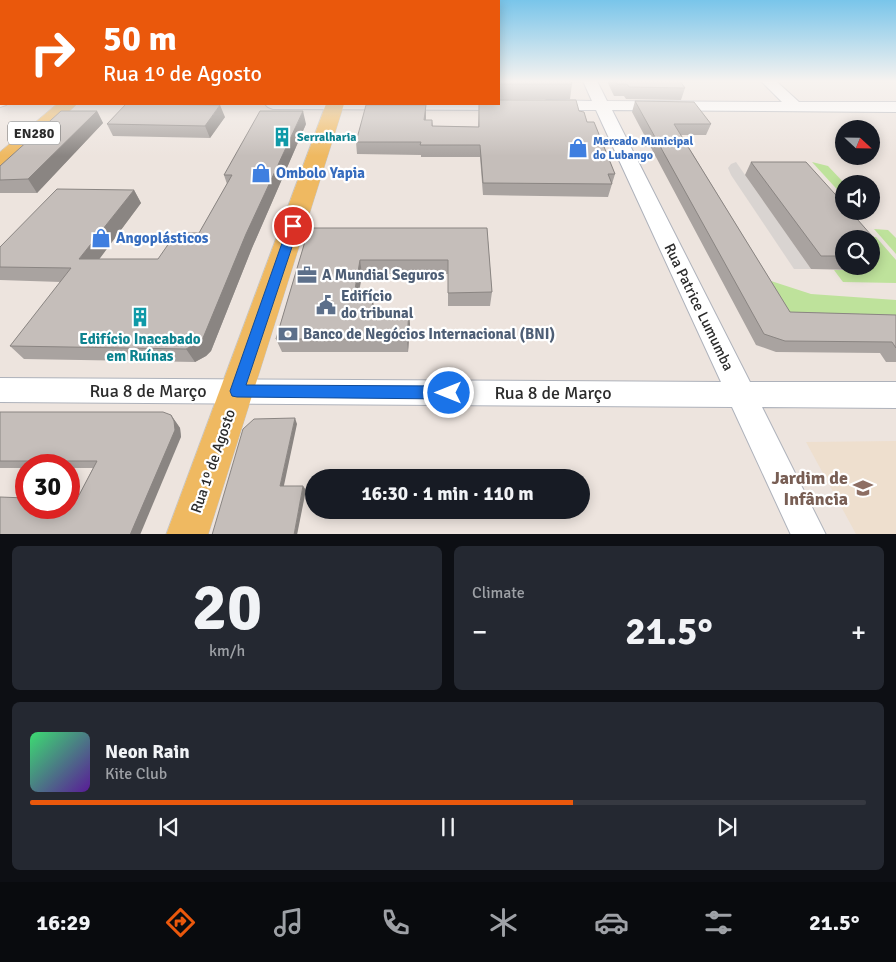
<!DOCTYPE html>
<html lang="en">
<head>
<meta charset="utf-8">
<style>
	:root { --surface:#171b24; --page:#242831; --text:#f1f3f6; --muted:#9ea1a6; --line:#363941; --accent:#ea580c }
	body { margin:0; font-family:Signika,sans-serif; background:var(--page); color:var(--text); height:100vh; display:flex; flex-direction:column; font-size:19px; white-space:nowrap }
	* { box-sizing:border-box; margin:0 }
	p { font-size:16px; color:var(--muted) }
	.icon { flex:none; width:28px; height:28px; fill:none; stroke:currentColor; stroke-width:2; stroke-linecap:round; stroke-linejoin:round }
	.map { position:relative; height:534px; overflow:hidden }
	.sheet { display:flex; flex-direction:column; gap:12px; padding:12px; background:#0d0f14; flex:1 }
	.sheet>* { flex:none }
	.banner { position:absolute; left:0px; top:0px; width:500px; height:105px; box-shadow:0 2px 12px #0003; background:#ea580c; color:#fff; overflow:hidden }
	.needle { width:32px; rotate:112deg }
	.controls { position:absolute; left:835px; top:120px; display:grid; gap:10px }
	.controls a { display:grid; place-items:center; width:45px; height:45px; border-radius:50%; background:var(--surface); box-shadow:0 2px 12px #0003; font-size:25px }
	.speed { position:absolute; left:15px; top:454px; display:flex; gap:10px; font-size:25px; font-weight:700; text-align:center }
	.speed>* { display:grid; place-content:center; width:65px; height:65px; border-radius:50%; background:var(--surface); box-shadow:0 2px 12px #0003; line-height:1 }
	.speed .limit { border:8px solid #d22; background:#fff; color:#111 }
	.pin { position:absolute; display:grid; place-items:center; width:42px; height:42px; color:#fff; margin:-21px; border:2px solid #fff; border-radius:50%; box-shadow:0 1px 5px #0007 }
	.me { position:absolute; width:55px; margin:-28px; rotate:270deg; stroke-linejoin:round; filter:drop-shadow(0 0 4px #0008) }
	.turn { display:flex; align-items:center; gap:18px; height:105px; padding:0 20px; font-size:22px }
	.turn .icon { width:65px; height:65px; stroke-width:2.5 }
	.turn b { display:block; font-size:35px; line-height:42px }
	.big { font-size:38px; font-weight:700; line-height:1.1 }
	.sheet .tile { flex:1; display:flex; flex-direction:column; justify-content:center; gap:8px; min-width:0; padding:0 18px; border-radius:8px; background:var(--page) }
	.sheet .dial { align-items:center; gap:0 }
	.dial b { font-size:65px; line-height:1 }
	.song { display:flex; align-items:center; gap:15px }
	.cover { width:60px; height:60px; border-radius:8px; background:linear-gradient(135deg,hsl(140 70% 55%),hsl(270 70% 35%)) }
	.played { height:5px; border-radius:2px; background:linear-gradient(90deg,var(--accent) 65%,var(--line) 65%) }
	.keys { display:flex; justify-content:space-around; direction:ltr }
	.heat { display:flex; justify-content:space-between; align-items:center; font-size:28px; direction:ltr }
	.sheet .tiles { flex:1; display:grid; gap:12px; grid-template-columns:1fr 1fr }
	.tile:last-child { grid-column:span 2 }
	.trip { position:absolute; left:305px; top:469px; width:285px; height:50px; border-radius:25px; background:var(--surface); box-shadow:0 2px 12px #0003; font-weight:700; line-height:50px; text-align:center }
	.tabs { display:flex; height:80px; justify-content:space-around; align-items:center; background:#090b0e; color:var(--muted) }
	.tabs .icon { width:35px; height:35px }
	.tabs .selected { color:var(--accent) }
	.tabs b { font-size:22px; color:var(--text) }
	.map>svg:first-child { display:block }
	.education { fill:#eedfce }
	.green { fill:#bee29b }
	.plaza { fill:#d9d4d1 }
	.lines { fill:none; stroke-linecap:round; stroke-linejoin:round }
	.minor-casing { stroke:#aeb2bb; stroke-width:2 }
	.major-casing { stroke:#c4c4c4; stroke-width:1 }
	.minor { fill:#fff; fill-rule:evenodd }
	.major { fill:#efb961; fill-rule:evenodd }
	.wall { fill:#a9a3a0 }
	.shaded-wall { fill:#8a8582 }
	.building { fill:#c5beba; stroke:#8a8582 }
	.route { fill:#1a73e8; stroke:#114b97 }
	.labels { text-anchor:middle; dominant-baseline:central; stroke-width:4.5; stroke-linejoin:round; paint-order:stroke }
	.far-culture-label { font-size:12px; font-weight:bold; fill:#0d838f; stroke:#fff; text-anchor:start }
	.far-shop-label { font-size:12px; font-weight:bold; fill:#366cbe; stroke:#fff; text-anchor:start }
	.shield { fill:#fff; stroke:#6b6b6b; stroke-width:1 }
	.shield-label { font-size:14px; font-weight:bold; fill:#2b2b2b }
	.shop-label { font-size:15px; font-weight:bold; fill:#366cbe; stroke:#fff; text-anchor:start }
	.service-label { font-size:15px; font-weight:bold; fill:#4e5e75; stroke:#fff; text-anchor:start }
	.street-label { font-size:15px; fill:#2b2b2b; stroke:#fff }
	.culture-label { font-size:15px; font-weight:bold; fill:#0d838f; stroke:#fff }
	.near-street-label { font-size:18px; fill:#2b2b2b; stroke:#fff }
	.near-education-label { font-size:18px; font-weight:bold; fill:#785e54; stroke:#fff; text-anchor:end }
</style>
</head>
<body>
<div class="map">
<svg width="896" height="535" viewBox="0 0 896 535">
	<rect width="100%" height="100%" fill="#ede4de"/>
	<!-- education -->
	<polygon class="education" points="896,441 896,534 856,534 806,442"/>
	<!-- green -->
	<g class="green">
		<polygon points="812,162 828,166 845,184 844,197"/>
		<polygon points="874,229 888,230 896,238 896,254"/>
		<polygon points="851,237 876,237 896,260 896,283 843,282 834,270 856,270 854,266 871,266 871,239"/>
		<polygon points="771,281 811,294 896,300 896,327 782,325"/>
	</g>
	<!-- plaza -->
	<polygon class="plaza" points="736,162 811,269 794,269 731,175 728,168 731,164"/>
	<g class="lines">
		<defs>
			<g id="minor">
				<polygon points="583,81 597,81 607,101 782,102 761,81 776,81 799,102 896,102 896,112 612,110 750,382 896,382 896,408 762,407 826,535 791,535 732,407 0,402 0,378 721,382 596,110 547,110 542,108 539,105 542,102 547,100 592,101"/>
				<polygon points="0,97 1,104 7,104 6,105 0,107"/>
				<polygon points="499,100 515,102 518,105 515,108 510,110 273,109 268,107 265,104 499,104"/>
			</g>
			<g id="major">
				<polygon points="57,104 77,104 8,168 0,170 0,152"/>
				<polygon points="326,104 344,104 208,535 166,535"/>
			</g>
		</defs>
		<!-- minor casing -->
		<use href="#minor" class="minor-casing"/>
		<!-- major casing -->
		<use href="#major" class="major-casing"/>
		<!-- minor -->
		<use href="#minor" class="minor"/>
		<!-- major -->
		<use href="#major" class="major"/>
	</g>
	<!-- wall -->
	<g class="wall">
		<polygon points="499,81 572,84 570,99 499,100"/>
		<polygon points="607,81 680,81 685,88 681,100 626,99 624,96 614,96"/>
		<polygon points="635,101 711,124 706,135 681,135 790,312 896,315 896,362 886,362 880,353 776,352 756,345 632,112"/>
		<polygon points="479,104 579,111 587,122 615,174 608,197 483,195 480,157 421,157 421,155 357,154 356,142 426,105 426,120 432,120 433,126 478,127"/>
		<polygon points="97,111 103,123 37,193 0,193 0,166"/>
		<polygon points="225,117 210,138 113,136 107,124"/>
		<polygon points="306,124 252,248 211,351 206,356 195,362 24,359 10,346 61,282 0,280 0,247 134,190 141,203 99,259 158,259 199,233 227,184 224,175"/>
		<polygon points="751,162 872,236 870,239 844,239 844,266 859,266 856,270 811,269 745,175"/>
		<polygon points="309,228 487,228 492,292 490,306 448,306 448,274 362,274 358,301 373,301 374,311 410,324 408,352 282,352 276,339"/>
		<polygon points="0,412 171,415 180,428 181,437 77,499 93,468 69,468 69,465 26,465 26,468 0,468"/>
	</g>
	<!-- shaded-wall -->
	<g class="shaded-wall">
		<polygon points="500,84 499,100 499,86"/>
		<polygon points="220,105 225,117 210,138 205,126"/>
		<polygon points="426,105 426,117 424,132 424,120"/>
		<polygon points="97,111 103,123 37,193 28,179"/>
		<polygon points="303,111 306,124 252,248 211,351 206,356 195,362 186,349 246,234"/>
		<polygon points="134,190 141,203 89,273 79,259"/>
		<polygon points="360,260 362,274 355,314 353,301"/>
		<polygon points="373,301 375,314 371,311"/>
		<polygon points="409,311 410,324 408,352 407,339"/>
		<polygon points="171,415 180,428 181,437 140,535 130,535"/>
		<polygon points="295,418 297,424 283,490 280,486"/>
		<polygon points="303,486 306,490 297,535 294,535"/>
	</g>
	<!-- building -->
	<g class="building">
		<polygon points="499,81 571,81 572,84 500,84 499,86"/>
		<polygon points="615,81 680,81 685,88 629,87 627,84 617,84"/>
		<polygon points="499,100 576,100 579,111 584,112 587,122 594,122 615,174 608,174 612,184 483,183 480,145 420,145 421,142 356,142 366,105 426,105 424,120 432,120 432,126 479,127 479,104 499,104"/>
		<polygon points="635,101 694,102 711,124 674,124 790,312 896,315 896,348 892,342 785,341 764,334"/>
		<polygon points="126,104 220,105 205,126 107,124"/>
		<polygon points="61,111 97,111 28,179 0,180 0,166"/>
		<polygon points="260,111 303,111 246,234 203,338 198,343 186,349 10,346 71,268 0,267 0,247 57,189 134,190 79,259 158,259 176,233 199,233 232,175 224,175"/>
		<polygon points="751,162 806,162 844,204 844,211 850,211 872,236 851,236 853,239 844,239 844,256 821,256"/>
		<polygon points="309,228 487,228 492,292 448,293 448,260 360,260 353,301 373,301 371,311 409,311 407,339 276,339"/>
		<polygon points="0,412 163,412 171,415 174,421 175,430 130,535 0,535 0,497 26,498 26,508 69,508 69,499 77,499 97,461 0,461"/>
		<polygon points="295,418 280,486 303,486 294,535 212,535 243,429 254,419"/>
	</g>
	<!-- sky -->
	<linearGradient id="sky" x2="0" y2="1"><stop stop-color="#79c5ea"/><stop offset="0.52" stop-color="#f7f3f0"/><stop offset="1" stop-color="#f7f3f0" stop-opacity="0"/></linearGradient>
	<rect width="896" height="156" fill="url(#sky)"/>
	<!-- route -->
	<polygon class="route" points="293,223 299,226 246,385 449,386 454,388 456,393 454,397 449,399 237,397 232,396 230,391 288,226"/>
	<!-- icons -->
	<defs>
		<symbol id="building-bare" viewBox="-9 -9 18 18"><path d="M-4-6H4V6H1V3H-1V6H-4ZM-2.5-4.3h1.7v1.8h-1.7ZM.8-4.3h1.7v1.8H.8ZM-2.5-1h1.7V.8h-1.7ZM.8-1h1.7V.8H.8Z" fill="#0f9aa8" stroke="#fff" stroke-width="2.5" paint-order="stroke"/></symbol>
		<symbol id="shop-bare" viewBox="-9 -9 18 18"><path d="M-5-2.5h2.3a2.7 3.5 0 0 1 5.4 0H5L5.5 6h-11ZM-1.5-2.5h3a1.5 2.3 0 0 0-3 0Z" fill="#3f7fe0" stroke="#fff" stroke-width="2.5" paint-order="stroke"/></symbol>
		<symbol id="office-bare" viewBox="-9 -9 18 18"><path d="M-6-3h4V-5.5h4V-3h4V5H-6ZM-1-4.5V-3h2v-1.5ZM-6 0V1H6V0Z" fill="#5c6f8a" stroke="#fff" stroke-width="2.5" paint-order="stroke"/></symbol>
		<symbol id="civic-bare" viewBox="-9 -9 18 18"><path d="M-.6-6.5H3V-4.5H.6V-3L4-1V1h2V6H-6V1h2V-1L-.6-3ZM-1.2 2.5V6h2.4V2.5Z" fill="#5c6f8a" stroke="#fff" stroke-width="2.5" paint-order="stroke"/></symbol>
		<symbol id="bank-bare" viewBox="-9 -9 18 18"><path d="M-6-4H6V4H-6ZM0-2.3a2.3 2.3 0 1 0 0 4.6a2.3 2.3 0 1 0 0-4.6Z" fill="#5c6f8a" stroke="#fff" stroke-width="2.5" paint-order="stroke"/></symbol>
		<symbol id="school-bare" viewBox="-9 -9 18 18"><path d="M0-5L7-2L0 1L-7-2ZM-4 1L0 2.5L4 1V4Q0 6-4 4Z" fill="#8d6e63" stroke="#fff" stroke-width="2.5" paint-order="stroke"/></symbol>
	</defs>
	<g fill-rule="evenodd">
		<use href="#building-bare" x="268" y="123" width="28" height="28"/>
		<use href="#shop-bare" x="564" y="134" width="28" height="28"/>
		<use href="#shop-bare" x="247" y="159" width="28" height="28"/>
		<use href="#shop-bare" x="87" y="224" width="28" height="28"/>
		<use href="#office-bare" x="293" y="261" width="28" height="28"/>
		<use href="#civic-bare" x="312" y="291" width="28" height="28"/>
		<use href="#building-bare" x="126" y="303" width="28" height="28"/>
		<use href="#bank-bare" x="274" y="320" width="28" height="28"/>
		<use href="#school-bare" x="849" y="474" width="28" height="28"/>
	</g>
	<g class="labels">
		<!-- far-culture labels -->
		<g class="far-culture-label">
			<text x="297" y="137">Serralharia</text>
		</g>
		<!-- far-shop labels -->
		<g class="far-shop-label">
			<text x="593" y="141">Mercado Municipal<tspan x="593" dy="14">do Lubango</tspan></text>
		</g>
		<!-- shield labels -->
		<rect class="shield" x="8" y="121.5" width="52" height="23" rx="4"/>
		<g class="shield-label">
			<text x="34" y="133">EN280</text>
		</g>
		<!-- shop labels -->
		<g class="shop-label">
			<text x="276" y="173">Ombolo Yapia</text>
			<text x="116" y="238">Angoplásticos</text>
		</g>
		<!-- service labels -->
		<g class="service-label">
			<text x="322" y="275">A Mundial Seguros</text>
			<text x="341" y="296">Edifício<tspan x="341" dy="17">do tribunal</tspan></text>
			<text x="303" y="334">Banco de Negócios Internacional (BNI)</text>
		</g>
		<!-- street labels -->
		<g class="street-label">
			<text transform="translate(699 307) rotate(64)">Rua Patrice Lumumba</text>
			<text transform="translate(213 461) rotate(-71)">Rua 1º de Agosto</text>
		</g>
		<!-- culture labels -->
		<g class="culture-label">
			<text x="140" y="339">Edifício Inacabado<tspan x="140" dy="17">em Ruínas</tspan></text>
		</g>
		<!-- near-street labels -->
		<g class="near-street-label">
			<text x="148" y="391">Rua 8 de Março</text>
			<text x="553" y="393">Rua 8 de Março</text>
		</g>
		<!-- near-education labels -->
		<g class="near-education-label">
			<text x="848" y="478">Jardim de<tspan x="848" dy="21">Infância</tspan></text>
		</g>
	</g>
</svg>
<div class="controls">
<a><svg class="needle" viewBox="-14 -14 28 28"><path d="M0-13l5 13h-10z" fill="#e53935"/><path d="M0 13l5-13h-10z" fill="#9ea1a6"/></svg></a>
<a><svg class="icon" aria-label="sound" viewBox="0 0 24 24"><path d="M4 9h4l5-4v14l-5-4H4zM17 9q2 3 0 6"/></svg></a>
<a><svg class="icon" aria-label="search" viewBox="0 0 24 24"><circle cx="10" cy="10" r="6"/><path d="M15 15l6 6"/></svg></a>
</div>
<div class="speed"><div class="limit">30</div></div>
<div class="pin" style="left:293px;top:226px;background:#d93025"><svg class="icon" aria-label="arrive" viewBox="0 0 24 24"><path d="M6 21V4h12l-3 4 3 4H6"/></svg></div>
<svg class="me" style="left:449px;top:393px" viewBox="-20 -20 40 40"><circle r="17" fill="#1a73e8" stroke="#fff" stroke-width="3"/><path d="M0-11L8 9 0 5-8 9z" fill="#fff"/></svg>
<div class="trip">16:30 · 1 min · 110 m</div>
<div class="banner">
<div class="turn"><svg class="icon" aria-label="right" viewBox="0 0 24 24"><path d="M7 20v-9h11M14 6l5 5-5 5"/></svg><div><b>50 m</b>Rua 1º de Agosto</div></div>
</div>
</div>
<section class="sheet">
<div class="tiles">
<div class="tile dial"><b>20</b><p>km/h</p></div>
<div class="tile"><p>Climate</p>
<div class="heat"><a>−</a><b class="big">21.5°</b><a>+</a></div>
</div>
<div class="tile">
<div class="song"><i class="cover"></i><div><b>Neon Rain</b><p>Kite Club</p></div></div>
<div class="played"></div>
<div class="keys"><svg class="icon" aria-label="previous" viewBox="0 0 24 24"><path d="M18 5L8 12l10 7zM5 5v14"/></svg><svg class="icon" aria-label="pause" viewBox="0 0 24 24"><path d="M8 5v14M16 5v14"/></svg><svg class="icon" aria-label="next" viewBox="0 0 24 24"><path d="M6 5l10 7-10 7zM19 5v14"/></svg></div>
</div>
</div>
</section>
<nav class="tabs">
<b>16:29</b>
<svg class="icon selected" aria-label="directions" viewBox="0 0 24 24"><path d="M12 3l9 9-9 9-9-9zM9 14v-3h6M13 9l2 2-2 2"/></svg>
<svg class="icon" aria-label="music" viewBox="0 0 24 24"><path d="M9 18V5l10-2v13"/><circle cx="6" cy="18" r="3"/><circle cx="16" cy="16" r="3"/></svg>
<svg class="icon" aria-label="phone" viewBox="0 0 24 24"><path d="M5 4h4l2 5-3 2q2 4 5 5l2-3 5 2v4C11 20 4 13 5 4z"/></svg>
<svg class="icon" aria-label="climate" viewBox="0 0 24 24"><path d="M12 3v18M4 7l16 10M4 17L20 7"/></svg>
<svg class="icon" aria-label="car" viewBox="0 0 24 24"><path d="M5 17H2v-5l4-1 3-4h7l3 4 3 1v5h-3M9 17h6M6 11h13"/><circle cx="7" cy="17" r="2"/><circle cx="17" cy="17" r="2"/></svg>
<svg class="icon" aria-label="filters" viewBox="0 0 24 24"><path d="M4 7h16M4 17h16"/><circle cx="9" cy="7" r="2"/><circle cx="15" cy="17" r="2"/></svg>
<b>21.5°</b>
</nav>
</body>
</html>
